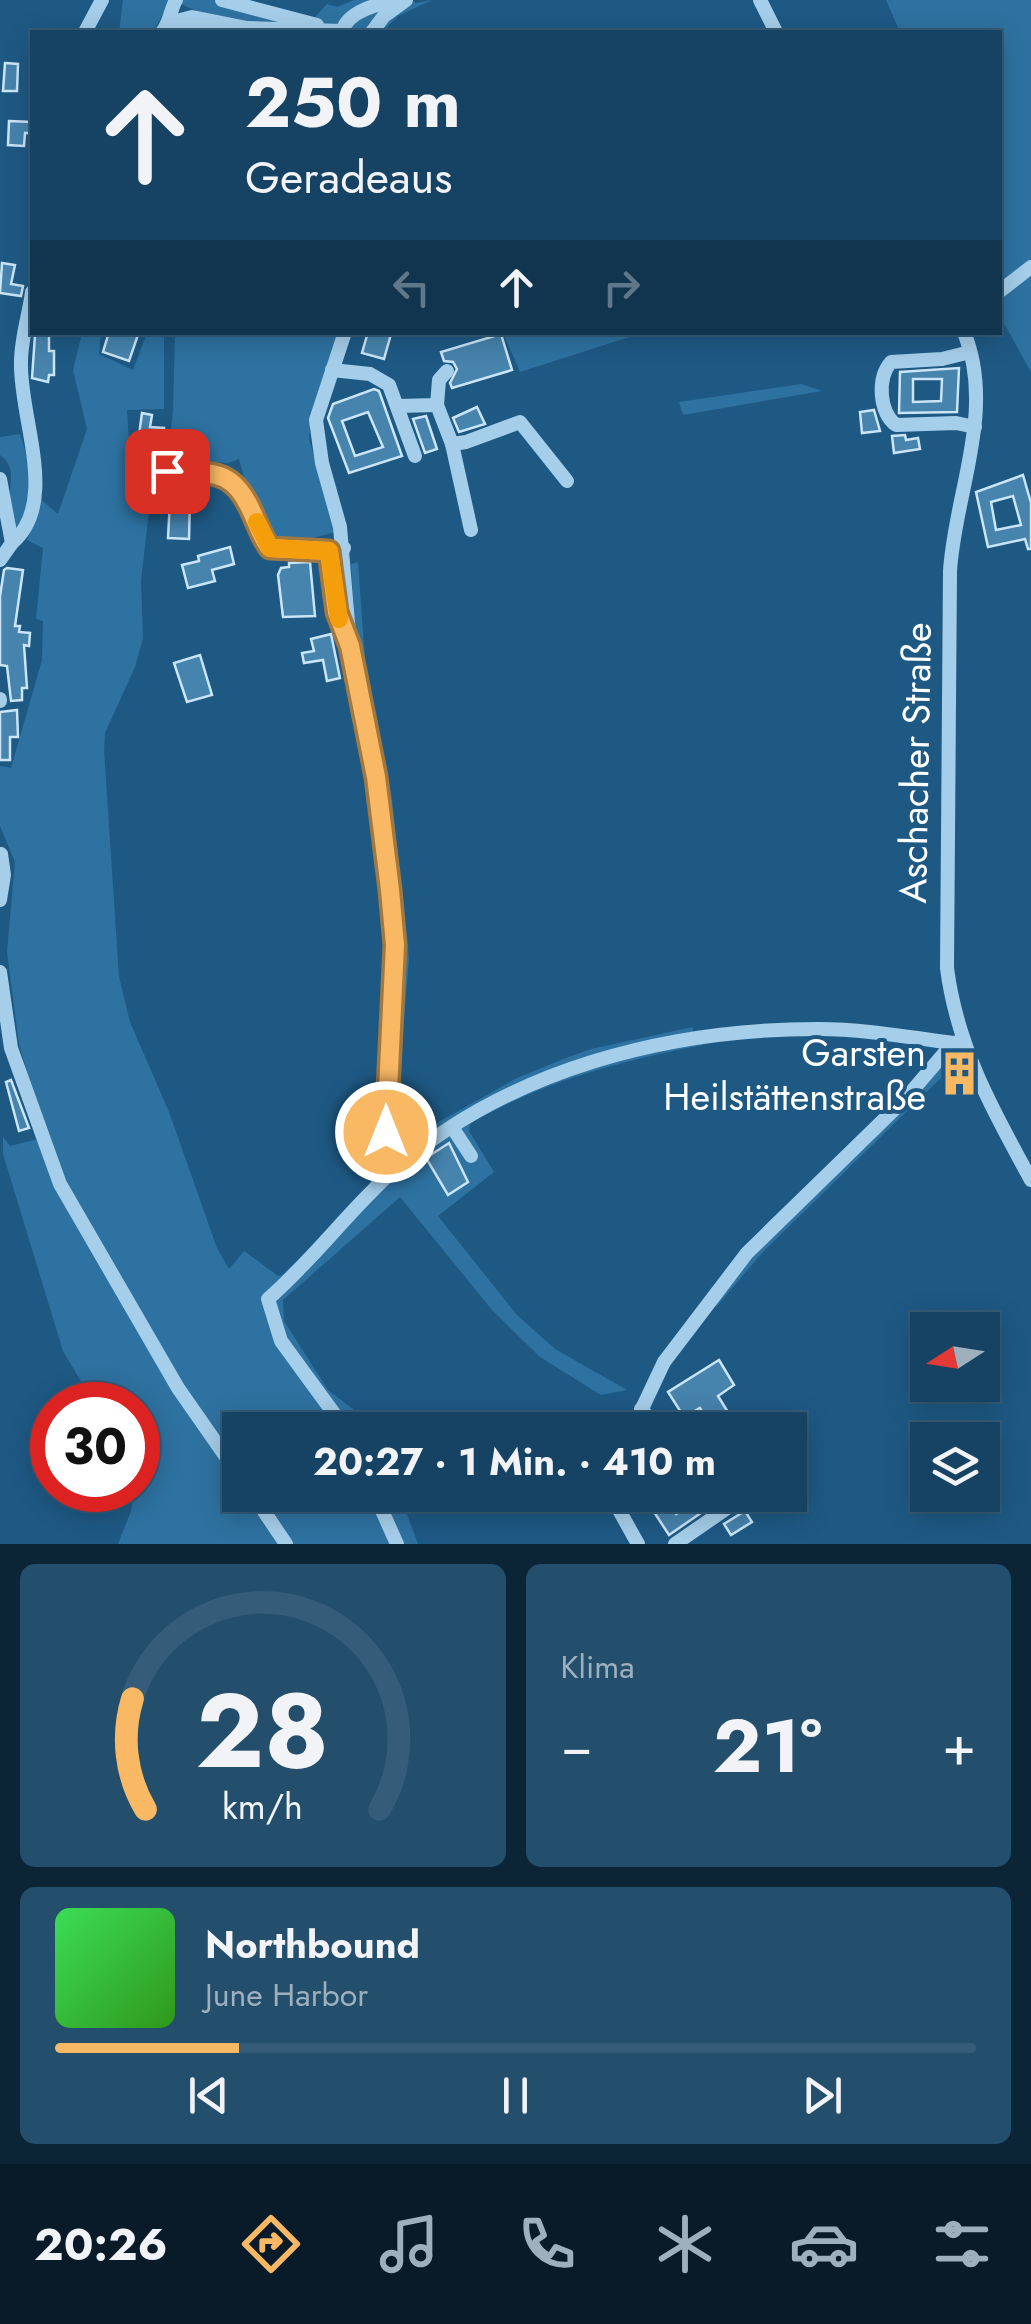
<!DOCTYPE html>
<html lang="de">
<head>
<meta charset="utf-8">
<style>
	:root { --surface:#164363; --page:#234e6c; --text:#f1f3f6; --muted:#9eb0be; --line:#355c78; --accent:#f9b864 }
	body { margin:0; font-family:Jost,sans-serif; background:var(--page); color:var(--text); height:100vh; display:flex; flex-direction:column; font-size:38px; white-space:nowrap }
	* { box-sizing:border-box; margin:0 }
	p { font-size:32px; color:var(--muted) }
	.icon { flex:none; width:55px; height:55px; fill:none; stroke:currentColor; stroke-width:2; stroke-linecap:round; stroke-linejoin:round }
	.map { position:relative; height:1544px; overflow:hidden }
	.sheet { display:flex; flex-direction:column; gap:20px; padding:20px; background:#0c2536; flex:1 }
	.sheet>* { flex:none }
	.top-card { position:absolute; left:30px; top:30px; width:972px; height:305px; border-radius:0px; box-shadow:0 5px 25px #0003,0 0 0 2px var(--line); background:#164363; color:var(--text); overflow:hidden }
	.needle { width:65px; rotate:258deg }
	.buttons { position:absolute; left:910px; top:1312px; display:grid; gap:20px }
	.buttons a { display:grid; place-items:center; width:90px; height:90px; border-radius:0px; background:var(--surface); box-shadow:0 5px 25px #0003,0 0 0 2px var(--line); font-size:50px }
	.speed { position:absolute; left:30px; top:1382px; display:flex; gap:20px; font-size:50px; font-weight:700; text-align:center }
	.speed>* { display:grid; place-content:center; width:130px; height:130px; border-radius:50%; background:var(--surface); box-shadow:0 5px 25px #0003,0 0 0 2px var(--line); line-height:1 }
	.speed .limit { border:15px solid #d22; background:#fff; color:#111 }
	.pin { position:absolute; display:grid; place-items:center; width:85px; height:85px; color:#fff; margin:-42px; border-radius:20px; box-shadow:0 5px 15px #0006 }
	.me { position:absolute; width:110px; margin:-55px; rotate:0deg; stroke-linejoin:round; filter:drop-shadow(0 0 8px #0008) }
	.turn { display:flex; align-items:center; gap:35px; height:210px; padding:0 50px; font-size:45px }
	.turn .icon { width:130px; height:130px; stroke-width:2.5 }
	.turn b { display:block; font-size:70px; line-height:85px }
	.lanes { display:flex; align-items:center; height:95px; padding:0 50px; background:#0003; justify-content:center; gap:50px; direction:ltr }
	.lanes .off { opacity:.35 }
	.big { font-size:75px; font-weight:700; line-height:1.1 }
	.sheet .widget { flex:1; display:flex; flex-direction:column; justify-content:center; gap:15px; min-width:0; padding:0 35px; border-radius:15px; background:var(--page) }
	.sheet .dial { align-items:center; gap:0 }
	.dial svg { height:260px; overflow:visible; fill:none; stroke:var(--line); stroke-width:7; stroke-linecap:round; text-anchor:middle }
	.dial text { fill:var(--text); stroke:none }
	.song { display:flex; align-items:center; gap:30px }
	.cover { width:120px; height:120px; border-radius:15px; background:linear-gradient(135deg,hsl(130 70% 55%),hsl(110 70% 35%)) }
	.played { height:10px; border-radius:5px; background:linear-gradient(90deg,var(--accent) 20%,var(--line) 20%) }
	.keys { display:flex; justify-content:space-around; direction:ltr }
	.heat { display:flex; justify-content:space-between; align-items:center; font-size:55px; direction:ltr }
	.sheet .tiles { flex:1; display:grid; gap:20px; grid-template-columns:1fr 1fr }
	.widget:last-child { grid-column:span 2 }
	.trip { position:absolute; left:222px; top:1412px; width:585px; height:100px; border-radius:0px; background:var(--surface); box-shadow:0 5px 25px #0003,0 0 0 2px var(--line); font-weight:700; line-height:100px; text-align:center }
	.tabs { display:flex; height:160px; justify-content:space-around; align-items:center; background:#091b28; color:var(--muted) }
	.tabs .icon { width:70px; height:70px }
	.tabs .current { color:var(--accent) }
	.tabs b { font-size:45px; color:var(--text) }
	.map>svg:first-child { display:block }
	.green { fill:#2e72a1 }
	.building { fill:#4683ad; stroke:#cae5f7; stroke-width:2.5; fill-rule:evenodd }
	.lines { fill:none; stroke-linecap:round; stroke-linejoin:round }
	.minor { stroke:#a5ceea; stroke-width:14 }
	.route-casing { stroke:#a27841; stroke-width:25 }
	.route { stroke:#f9b864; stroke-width:18 }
	.slow { stroke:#f59e0b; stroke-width:18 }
	.labels { text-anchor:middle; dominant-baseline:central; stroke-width:8; stroke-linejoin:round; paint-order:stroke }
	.street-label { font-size:38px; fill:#fff; stroke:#1e5984 }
	.poi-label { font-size:38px; fill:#fff; stroke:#1e5984; text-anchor:end }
</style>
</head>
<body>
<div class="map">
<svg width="1031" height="1544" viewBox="0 0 1031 1544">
	<rect width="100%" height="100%" fill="#1e5984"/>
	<!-- green -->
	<g class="green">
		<polygon points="123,0 171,0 153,32 119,32"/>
		<path d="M 183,0 L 214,0 L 230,8 L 315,17 L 327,4 L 337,7 L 354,0 L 412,0 L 416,3 L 432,0 L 398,16 L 382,32 C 329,32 227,29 181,4 Z"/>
		<polygon points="886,0 1031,0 1031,372 1000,316 1000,32 900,32"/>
		<path d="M 82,333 L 101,333 L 99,354 L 133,370 L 147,333 L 164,333 L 164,409 L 127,410 L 131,476 L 152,485 L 141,581 L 143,638 L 135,667 L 105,733 L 104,750 L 119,977 L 130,1022 L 169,1112 L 217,1248 L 229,1269 L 244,1251 L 278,1276 L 282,1275 L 332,1227 L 369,1185 L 377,1169 L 376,1110 L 385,978 L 382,895 L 374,828 L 346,688 L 362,674 L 356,639 L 351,564 L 358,562 L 366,673 L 392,799 L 409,958 L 401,1059 L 401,1135 L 408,1139 L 517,1078 L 566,1058 L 591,1049 L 693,1027 L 693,1034 L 703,1045 C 621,1061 543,1081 470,1124 L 469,1131 L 494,1172 L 438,1216 L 517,1315 L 555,1349 L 627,1390 L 601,1395 L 540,1357 L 492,1310 L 400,1197 L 283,1300 L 284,1321 L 328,1390 L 366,1419 L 371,1430 L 240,1430 L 240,1495 L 400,1495 L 418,1544 L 118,1544 L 131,1511 L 135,1490 L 138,1490 L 138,1405 L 95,1405 L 63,1351 L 3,1154 L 3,1137 L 10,1146 L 46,1137 L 19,1044 L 7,952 L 15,862 L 0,826 L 0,766 L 11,768 L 42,660 L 43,621 L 36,619 L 43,548 L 27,540 L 35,522 L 39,498 L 58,514 L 87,429 L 73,370 Z"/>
		<polygon points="175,333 339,333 311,416 309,439 336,532 273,548 251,502 239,459 228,463 204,461 202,469 167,466 173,410"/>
		<polygon points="642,333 520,372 503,333 642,332"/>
		<polygon points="801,384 822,391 683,415 679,402"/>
		<path d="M 20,434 C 35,481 34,486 17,533 C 14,522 11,511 10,500 C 9,484 17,467 0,455 L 0,437 Z"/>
		<polygon points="936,1055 949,1070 763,1252 717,1306 705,1297 767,1223 878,1118"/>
	</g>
	<!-- building -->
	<g class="building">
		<polygon points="5,63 18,64 17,91 3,91"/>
		<polygon points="9,121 32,122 32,133 25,133 24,146 8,145"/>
		<polygon points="2,263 15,265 11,284 23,286 21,296 0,293"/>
		<polygon points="109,332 139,332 129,361 103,352"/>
		<polygon points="368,332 391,334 384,359 362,353"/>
		<polygon points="501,334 512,370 452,388 450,383 457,369 453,362 444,361 441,352"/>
		<polygon points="35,335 49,335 49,351 54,351 54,375 49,375 48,382 32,378"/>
		<path d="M 959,368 L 957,412 L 899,413 L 900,372 ZM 913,379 L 942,379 L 941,401 L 913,402 Z"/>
		<path d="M 374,389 L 379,391 L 402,456 L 349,473 L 328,418 L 333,404 ZM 368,412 L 383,447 L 355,456 L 342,421 Z"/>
		<polygon points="477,407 485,424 459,432 453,418"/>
		<polygon points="874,410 880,431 862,433 860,412"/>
		<polygon points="142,413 152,415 150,427 164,428 160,459 151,467 153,476 146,475 149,440 139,435"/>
		<polygon points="426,416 437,449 425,453 413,419"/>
		<polygon points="905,435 906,440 918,438 920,449 894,453 892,436"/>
		<path d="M 1023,475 L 1031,503 L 1031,549 L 1028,549 L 1025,539 L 988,547 L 976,492 ZM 1013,496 L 1021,525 L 996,530 L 991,502 Z"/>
		<polygon points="171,481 185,483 183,498 190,499 189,539 168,538"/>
		<polygon points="230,547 234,564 212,570 215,581 188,588 182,565 199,561 198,556"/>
		<polygon points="310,562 315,616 283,617 278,575 281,568 289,567 289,563"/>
		<polygon points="7,568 23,570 15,626 20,626 19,632 30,633 29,646 24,645 27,688 22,688 22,700 11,701 7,666 0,665 0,596 4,570"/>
		<polygon points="331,634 340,678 327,681 323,660 304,663 302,653 314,651 311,639"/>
		<polygon points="200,655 212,695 187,702 174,663"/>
		<polygon points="17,710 18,737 10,737 10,760 0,760 0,712"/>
		<polygon points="11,1080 29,1128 19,1131 6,1082"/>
		<polygon points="449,1143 468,1182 448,1195 426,1158"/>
		<polygon points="719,1360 734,1385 718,1396 739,1430 713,1430 700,1408 684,1417 668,1392"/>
		<polygon points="643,1495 664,1495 676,1514 702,1498 700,1495 727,1495 669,1535"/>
		<polygon points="745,1511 752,1522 731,1535 724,1524"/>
	</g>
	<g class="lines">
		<!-- minor -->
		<g class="minor">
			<polyline points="222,0 317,25"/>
			<polyline points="760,0 776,32"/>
			<polyline points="169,23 192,17 247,28 342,31"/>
			<polyline points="85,32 102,0"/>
			<path d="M 162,32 C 170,22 170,11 176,0"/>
			<polyline points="180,32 208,23"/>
			<path d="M 342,32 C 347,11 378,4 398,0"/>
			<polyline points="372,32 384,16 406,0"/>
			<polyline points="1000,291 1031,267"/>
			<polyline points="345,332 316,420 322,463 340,527 350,646 376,777 388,865 395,945 387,1132 393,1171"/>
			<path d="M 964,332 C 996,411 955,492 950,571 L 947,968 C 957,1047 993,1111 1031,1180"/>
			<path d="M 970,352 L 942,359 L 891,362 C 877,378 879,412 896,425 L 956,423 L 975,427"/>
			<polyline points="332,370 370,374 389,385 415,456"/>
			<polyline points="437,405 452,444 466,442 520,422 567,481"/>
			<polyline points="398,406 437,405 439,380 447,371"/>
			<polyline points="452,444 471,530"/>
			<polyline points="161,469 228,478 240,486 270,549 307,552 344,548"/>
			<polyline points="0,479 12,543 0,560"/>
			<path d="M 12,543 C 60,502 19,417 21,362 C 21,338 29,315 32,292"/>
			<polyline points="329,551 337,612 344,632"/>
			<polyline points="0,699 0,701"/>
			<polyline points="0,900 4,875 1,854"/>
			<polyline points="0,972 11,1048 60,1184 178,1388 240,1477"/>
			<polyline points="452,1127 471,1156"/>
			<polyline points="641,1409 660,1430"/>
			<path d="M 346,1430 L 281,1341 L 268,1299 C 314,1259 350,1209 395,1169 C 510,1069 668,1029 818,1029 C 863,1029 908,1037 953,1043 L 962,1041"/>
			<polyline points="632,1430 664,1362 747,1253 906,1098 953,1043"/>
			<polyline points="253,1495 286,1544"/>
			<polyline points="375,1495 397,1544"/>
			<polyline points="616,1495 619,1510 638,1544"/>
			<polyline points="675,1544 733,1504 740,1495"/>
		</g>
	</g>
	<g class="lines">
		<defs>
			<path id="route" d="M 167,471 C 212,474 232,467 252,512 C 258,525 262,538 270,548 L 329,551 L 337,612 L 350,646 L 376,777 L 390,890 L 395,945 L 386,1132"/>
		</defs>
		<!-- route casing -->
		<use href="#route" class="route-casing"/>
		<!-- route -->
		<use href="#route" class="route"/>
		<!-- slow -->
		<polyline class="slow" points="257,522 270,548 329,551 339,619"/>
	</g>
	<!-- icons -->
	<defs>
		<symbol id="building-bare" viewBox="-9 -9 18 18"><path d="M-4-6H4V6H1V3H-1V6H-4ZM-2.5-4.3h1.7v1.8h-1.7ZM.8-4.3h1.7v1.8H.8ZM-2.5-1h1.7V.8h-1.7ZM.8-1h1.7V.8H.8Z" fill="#f9b864" stroke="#1e5984" stroke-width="2.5" paint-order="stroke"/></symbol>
	</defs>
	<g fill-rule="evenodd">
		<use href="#building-bare" x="928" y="1042" width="63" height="63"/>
	</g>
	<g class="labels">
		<!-- street labels -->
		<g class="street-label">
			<text transform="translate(915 763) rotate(-89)">Aschacher Straße</text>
		</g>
		<!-- poi labels -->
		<g class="poi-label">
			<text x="926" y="1052">Garsten<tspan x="926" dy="44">Heilstättenstraße</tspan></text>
		</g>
	</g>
</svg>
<div class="buttons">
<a><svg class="needle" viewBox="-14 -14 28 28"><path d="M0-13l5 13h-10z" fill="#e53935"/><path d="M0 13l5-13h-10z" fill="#9eb0be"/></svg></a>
<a><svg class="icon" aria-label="layers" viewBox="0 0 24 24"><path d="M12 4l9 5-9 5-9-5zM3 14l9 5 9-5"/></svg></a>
</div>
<div class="speed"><div class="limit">30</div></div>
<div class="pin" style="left:167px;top:471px;background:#d93025"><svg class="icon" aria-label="arrive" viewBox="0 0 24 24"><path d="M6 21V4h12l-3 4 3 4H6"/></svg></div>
<svg class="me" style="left:386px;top:1132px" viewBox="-20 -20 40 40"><circle r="17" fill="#f9b864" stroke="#fff" stroke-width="3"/><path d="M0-11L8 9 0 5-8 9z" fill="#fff"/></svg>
<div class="trip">20:27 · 1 Min. · 410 m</div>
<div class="top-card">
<div class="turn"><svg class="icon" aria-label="ahead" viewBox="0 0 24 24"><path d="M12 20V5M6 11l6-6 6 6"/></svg><div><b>250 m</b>Geradeaus</div></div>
<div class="lanes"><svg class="icon off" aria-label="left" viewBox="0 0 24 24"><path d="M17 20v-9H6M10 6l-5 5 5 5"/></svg><svg class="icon" aria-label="ahead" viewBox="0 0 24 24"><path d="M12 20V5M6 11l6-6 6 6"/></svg><svg class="icon off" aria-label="right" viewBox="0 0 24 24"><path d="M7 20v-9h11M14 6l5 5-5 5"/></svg></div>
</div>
</div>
<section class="sheet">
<div class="tiles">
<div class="widget dial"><svg viewBox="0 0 100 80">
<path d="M14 69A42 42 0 1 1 86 69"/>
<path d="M14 69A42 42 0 0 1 10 35" stroke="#f9b864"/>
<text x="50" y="56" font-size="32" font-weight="700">28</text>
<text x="50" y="72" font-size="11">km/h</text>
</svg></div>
<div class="widget"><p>Klima</p>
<div class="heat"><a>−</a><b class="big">21°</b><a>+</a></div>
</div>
<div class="widget">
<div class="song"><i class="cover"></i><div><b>Northbound</b><p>June Harbor</p></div></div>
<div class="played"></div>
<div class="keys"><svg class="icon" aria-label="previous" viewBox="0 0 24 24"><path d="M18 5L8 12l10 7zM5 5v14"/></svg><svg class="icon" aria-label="pause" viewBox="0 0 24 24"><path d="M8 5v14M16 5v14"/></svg><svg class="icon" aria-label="next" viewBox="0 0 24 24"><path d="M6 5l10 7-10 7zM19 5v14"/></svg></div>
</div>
</div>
</section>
<nav class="tabs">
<b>20:26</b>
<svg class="icon current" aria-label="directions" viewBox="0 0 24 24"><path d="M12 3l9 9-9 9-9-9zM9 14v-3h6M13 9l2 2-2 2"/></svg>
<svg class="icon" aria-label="music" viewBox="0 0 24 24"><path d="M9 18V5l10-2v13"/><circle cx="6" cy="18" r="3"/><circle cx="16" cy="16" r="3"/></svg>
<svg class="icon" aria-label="phone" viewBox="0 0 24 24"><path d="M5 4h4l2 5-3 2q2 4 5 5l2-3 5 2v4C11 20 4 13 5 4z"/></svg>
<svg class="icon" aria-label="climate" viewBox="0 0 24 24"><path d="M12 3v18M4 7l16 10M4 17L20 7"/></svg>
<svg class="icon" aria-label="car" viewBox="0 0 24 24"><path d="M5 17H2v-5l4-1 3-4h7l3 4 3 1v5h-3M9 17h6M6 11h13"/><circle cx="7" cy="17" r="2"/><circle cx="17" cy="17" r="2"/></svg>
<svg class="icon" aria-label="filters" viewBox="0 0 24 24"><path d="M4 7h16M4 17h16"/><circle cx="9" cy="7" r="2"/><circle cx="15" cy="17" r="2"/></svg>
</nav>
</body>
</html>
